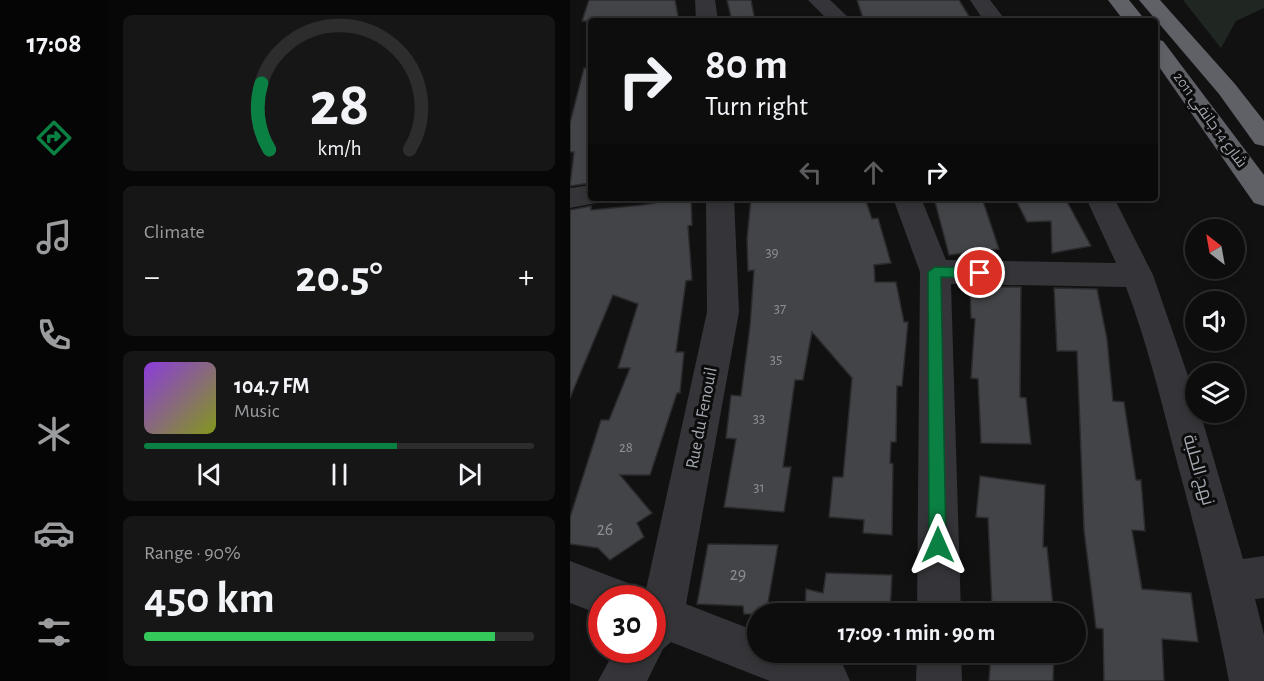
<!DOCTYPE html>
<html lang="en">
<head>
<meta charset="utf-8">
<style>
	:root { --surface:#0d0d0e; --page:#161617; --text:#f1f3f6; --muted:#9a9c9e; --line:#2d2d2e; --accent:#0b8043 }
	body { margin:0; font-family:"Alegreya Sans",Cairo,sans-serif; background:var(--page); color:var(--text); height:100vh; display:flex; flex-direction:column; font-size:22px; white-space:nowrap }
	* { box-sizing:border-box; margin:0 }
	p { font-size:20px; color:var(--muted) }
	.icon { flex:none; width:33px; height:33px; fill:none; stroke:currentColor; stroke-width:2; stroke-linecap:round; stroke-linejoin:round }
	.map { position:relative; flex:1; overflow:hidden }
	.panel { display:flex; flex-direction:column; gap:15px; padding:15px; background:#070708; width:462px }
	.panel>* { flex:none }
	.hud { position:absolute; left:18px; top:18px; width:570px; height:183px; border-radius:6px; box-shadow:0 3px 9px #0003,0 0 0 2px var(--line); background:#0d0d0e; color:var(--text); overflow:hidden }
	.needle { width:39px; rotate:329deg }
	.buttons { position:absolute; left:615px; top:219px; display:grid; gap:12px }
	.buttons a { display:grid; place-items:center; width:60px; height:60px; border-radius:50%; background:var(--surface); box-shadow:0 3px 9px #0003,0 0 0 2px var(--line); font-size:30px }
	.speed { position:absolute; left:18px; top:585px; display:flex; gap:12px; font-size:30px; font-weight:700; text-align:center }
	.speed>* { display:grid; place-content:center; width:78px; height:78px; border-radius:50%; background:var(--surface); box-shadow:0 3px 9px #0003,0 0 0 2px var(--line); line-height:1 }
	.speed .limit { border:9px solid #d22; background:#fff; color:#111 }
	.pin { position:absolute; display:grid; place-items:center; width:51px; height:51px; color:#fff; margin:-26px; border:3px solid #fff; border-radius:50%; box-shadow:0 2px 6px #0007 }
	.me { position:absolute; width:66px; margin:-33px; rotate:0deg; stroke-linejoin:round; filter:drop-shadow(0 0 4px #0008) }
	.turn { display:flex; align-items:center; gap:21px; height:126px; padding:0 18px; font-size:27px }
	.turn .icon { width:78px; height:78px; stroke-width:2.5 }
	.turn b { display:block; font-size:42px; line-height:51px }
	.lanes { display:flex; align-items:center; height:57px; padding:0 18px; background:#0003; justify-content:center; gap:30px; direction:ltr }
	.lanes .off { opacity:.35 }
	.big { font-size:45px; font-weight:700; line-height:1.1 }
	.panel .tile { flex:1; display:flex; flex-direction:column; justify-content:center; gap:9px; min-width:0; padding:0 21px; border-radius:9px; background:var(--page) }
	.panel .dial { align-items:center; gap:0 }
	.dial svg { height:156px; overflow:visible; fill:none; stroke:var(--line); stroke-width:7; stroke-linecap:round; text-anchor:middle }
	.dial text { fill:var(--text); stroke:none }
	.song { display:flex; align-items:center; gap:18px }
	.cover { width:72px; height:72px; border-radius:9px; background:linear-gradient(135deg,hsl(270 70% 55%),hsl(70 70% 35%)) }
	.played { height:6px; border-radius:3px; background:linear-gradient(90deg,var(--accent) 65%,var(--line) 65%) }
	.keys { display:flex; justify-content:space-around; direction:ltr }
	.heat { display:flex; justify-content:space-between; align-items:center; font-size:33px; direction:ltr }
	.charge { height:9px; border-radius:4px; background:linear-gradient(90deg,#34c759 90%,var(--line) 0) }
	.trip { position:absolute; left:177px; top:603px; width:339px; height:60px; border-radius:30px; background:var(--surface); box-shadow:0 3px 9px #0003,0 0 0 2px var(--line); font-weight:700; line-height:60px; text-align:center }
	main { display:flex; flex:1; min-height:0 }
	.tabs { display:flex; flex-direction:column; width:108px; justify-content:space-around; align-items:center; background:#050506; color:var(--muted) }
	.tabs .icon { width:42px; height:42px }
	.tabs .on { color:var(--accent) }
	.tabs b { font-size:27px; color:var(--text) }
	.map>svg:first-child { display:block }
	.green { fill:#202621 }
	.building { fill:#434447; stroke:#2b2b2e; stroke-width:1.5 }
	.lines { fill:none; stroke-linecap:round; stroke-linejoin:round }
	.minor { fill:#353539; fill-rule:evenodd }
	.highway { fill:#5f6167; fill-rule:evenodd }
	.route { fill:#0b8043; stroke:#07532c; stroke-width:1.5 }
	.labels { text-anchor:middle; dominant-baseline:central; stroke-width:6; stroke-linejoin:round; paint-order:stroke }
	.far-street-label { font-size:15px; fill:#a4a8b1; stroke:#0c0c0d }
	.number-label { font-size:15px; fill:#8c8f96 }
	.street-label { font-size:18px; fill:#a4a8b1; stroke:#0c0c0d }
	.near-number-label { font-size:18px; fill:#8c8f96 }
</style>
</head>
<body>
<main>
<nav class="tabs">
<b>17:08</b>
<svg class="icon on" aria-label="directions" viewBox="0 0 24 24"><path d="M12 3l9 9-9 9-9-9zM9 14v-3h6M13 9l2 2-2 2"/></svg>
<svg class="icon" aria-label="music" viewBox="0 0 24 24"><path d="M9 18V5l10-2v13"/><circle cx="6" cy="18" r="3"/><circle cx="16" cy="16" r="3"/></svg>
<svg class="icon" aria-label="phone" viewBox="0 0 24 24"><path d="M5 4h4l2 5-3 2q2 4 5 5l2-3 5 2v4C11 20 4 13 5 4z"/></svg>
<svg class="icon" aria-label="climate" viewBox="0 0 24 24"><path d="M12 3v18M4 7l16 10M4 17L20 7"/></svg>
<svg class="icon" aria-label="car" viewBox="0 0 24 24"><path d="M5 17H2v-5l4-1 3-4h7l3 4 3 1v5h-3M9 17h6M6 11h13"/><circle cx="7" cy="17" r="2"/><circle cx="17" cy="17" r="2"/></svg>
<svg class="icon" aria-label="filters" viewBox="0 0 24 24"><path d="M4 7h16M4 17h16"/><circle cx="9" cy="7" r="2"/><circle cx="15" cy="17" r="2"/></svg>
</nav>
<section class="panel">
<div class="tile dial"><svg viewBox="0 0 100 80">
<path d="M14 69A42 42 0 1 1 86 69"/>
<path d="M14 69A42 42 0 0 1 10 35" stroke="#0b8043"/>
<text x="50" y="56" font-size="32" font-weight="700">28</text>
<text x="50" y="72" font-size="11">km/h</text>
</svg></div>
<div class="tile"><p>Climate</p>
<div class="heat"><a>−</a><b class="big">20.5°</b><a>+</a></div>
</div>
<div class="tile">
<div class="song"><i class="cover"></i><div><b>104.7 FM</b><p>Music</p></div></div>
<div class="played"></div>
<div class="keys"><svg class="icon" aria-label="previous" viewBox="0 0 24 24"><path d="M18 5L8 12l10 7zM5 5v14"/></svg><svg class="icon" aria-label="pause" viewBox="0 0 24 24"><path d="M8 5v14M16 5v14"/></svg><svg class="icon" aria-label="next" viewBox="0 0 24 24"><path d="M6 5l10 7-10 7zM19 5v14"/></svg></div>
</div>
<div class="tile"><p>Range · 90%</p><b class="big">450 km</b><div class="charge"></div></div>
</section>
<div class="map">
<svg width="694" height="681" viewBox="0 0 694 681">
	<rect width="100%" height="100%" fill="#111112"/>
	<!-- green -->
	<polygon class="green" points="613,0 694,0 694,8 666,21 651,48"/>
	<!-- building -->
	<g class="building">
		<polygon points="19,0 105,0 109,21 12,21"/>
		<polygon points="157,0 181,0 185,21 162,21"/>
		<polygon points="287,0 389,0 402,21 294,21"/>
		<polygon points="14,68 21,69 21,183 0,186 4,152 0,152 0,123"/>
		<polygon points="113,198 121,198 122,225 118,226 122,280 116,281 106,352 114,352 110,393 107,393 80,475 50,475 82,513 67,523 74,537 40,560 28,548 0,544 0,517 31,420 39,420 60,368 48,368 68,304 43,295 0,398 0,210 21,206 21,210 73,205"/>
		<polygon points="181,198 295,198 302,219 308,218 321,263 304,265 305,282 326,282 334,322 338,322 332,386 327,386 326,442 321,442 320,463 323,464 322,535 293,533 294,520 259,517 263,477 273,477 282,378 242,332 233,380 225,380 213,467 221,467 214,512 154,507 166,439 156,438 161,395 171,396 180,326 184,270 178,271 177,239"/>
		<polygon points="364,198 412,198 429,249 379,255"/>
		<polygon points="445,198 495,198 521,246 482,253 481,221 457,222"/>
		<polygon points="400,287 451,287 450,397 456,398 461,444 411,443 408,379 401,378 405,319 401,318"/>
		<polygon points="484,288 527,289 537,339 543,401 554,402 566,480 571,480 575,531 562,530 572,589 621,593 628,642 592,639 594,681 534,681 533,629 526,628 514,530 507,351 487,351"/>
		<polygon points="410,476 475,485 473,547 477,547 483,606 422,606 418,518 406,517"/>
		<polygon points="138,544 208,545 196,614 174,614 173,606 127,604"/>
		<polygon points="256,573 322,575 320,614 235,614 236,589 253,593"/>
		<polygon points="421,652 484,652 483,681 419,681"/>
	</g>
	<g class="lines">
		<!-- minor -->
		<g class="minor">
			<polygon points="125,0 145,0 148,21 126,21"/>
			<polygon points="238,0 260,0 282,21 259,21"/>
			<polygon points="400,0 420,0 436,21 414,21"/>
			<polygon points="21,185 21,198 33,198 31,202 0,208 0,188"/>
			<polygon points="136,198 164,198 169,312 116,604 188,632 188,652 242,652 273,665 280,681 200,681 101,642 93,649 77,681 28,681 45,650 82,650 82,598 67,598 75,594 137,312"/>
			<path d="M 323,198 L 351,198 L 376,260 L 546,263 L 516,198 L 544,198 L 583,275 L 626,399 L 626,412 L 630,412 L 673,559 L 694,556 L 694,598 L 685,599 L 694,635 L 694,681 L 659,681 C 645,606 626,532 606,458 C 591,401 577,342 556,287 L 381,284 L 391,614 L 347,614 L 350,272 Z"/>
			<polygon points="0,561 58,583 64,598 32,598 32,615 0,603"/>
			<polygon points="347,652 391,652 392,681 346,681"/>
		</g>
		<!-- highway -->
		<g class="highway">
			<polygon points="538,0 559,0 576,21 554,21"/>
			<polygon points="569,0 590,0 665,84 694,121 694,146 685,144 649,94"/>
			<polygon points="585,39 593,41 694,175 694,206 684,203 585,61"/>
		</g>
	</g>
	<!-- route -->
	<polygon class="route" points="365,267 410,268 416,273 410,278 371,277 376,545 374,551 368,554 362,551 359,545 358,272"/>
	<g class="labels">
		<!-- far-street labels -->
		<g class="far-street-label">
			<text transform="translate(640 120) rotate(54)">شارع 14 جانفي 2011</text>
		</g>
		<!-- number labels -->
		<g class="number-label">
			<text x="202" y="252">39</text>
			<text x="210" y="308">37</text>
			<text x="206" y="359">35</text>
			<text x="189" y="418">33</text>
			<text x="56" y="447">28</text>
			<text x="189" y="487">31</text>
		</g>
		<!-- street labels -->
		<g class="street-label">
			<text transform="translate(132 418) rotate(-79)">Rue du Fenouil</text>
			<text transform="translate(628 470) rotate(74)">نهج الحلبة</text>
		</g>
		<!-- near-number labels -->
		<g class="near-number-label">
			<text x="35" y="530">26</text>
			<text x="168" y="575">29</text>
		</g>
	</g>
</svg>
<div class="buttons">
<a><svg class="needle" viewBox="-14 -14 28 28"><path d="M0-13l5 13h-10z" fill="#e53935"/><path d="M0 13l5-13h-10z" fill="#9a9c9e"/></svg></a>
<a><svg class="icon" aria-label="sound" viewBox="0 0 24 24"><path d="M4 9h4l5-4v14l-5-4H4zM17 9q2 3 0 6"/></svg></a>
<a><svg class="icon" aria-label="layers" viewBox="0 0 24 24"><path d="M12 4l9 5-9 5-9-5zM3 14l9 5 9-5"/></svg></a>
</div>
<div class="speed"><div class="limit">30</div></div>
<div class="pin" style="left:410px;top:273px;background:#d93025"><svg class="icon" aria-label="arrive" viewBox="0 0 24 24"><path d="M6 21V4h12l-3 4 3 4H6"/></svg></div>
<svg class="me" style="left:368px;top:545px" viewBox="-20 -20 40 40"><path d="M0-17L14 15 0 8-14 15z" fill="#0b8043" stroke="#fff" stroke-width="4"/></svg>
<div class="trip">17:09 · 1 min · 90 m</div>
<div class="hud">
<div class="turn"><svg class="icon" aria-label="right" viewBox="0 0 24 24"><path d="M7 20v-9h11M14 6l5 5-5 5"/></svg><div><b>80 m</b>Turn right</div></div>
<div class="lanes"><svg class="icon off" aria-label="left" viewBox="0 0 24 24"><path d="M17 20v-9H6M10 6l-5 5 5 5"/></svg><svg class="icon off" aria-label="ahead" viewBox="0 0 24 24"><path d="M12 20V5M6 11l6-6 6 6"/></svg><svg class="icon" aria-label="right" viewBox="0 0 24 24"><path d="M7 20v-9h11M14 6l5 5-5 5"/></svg></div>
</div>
</div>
</main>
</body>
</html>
